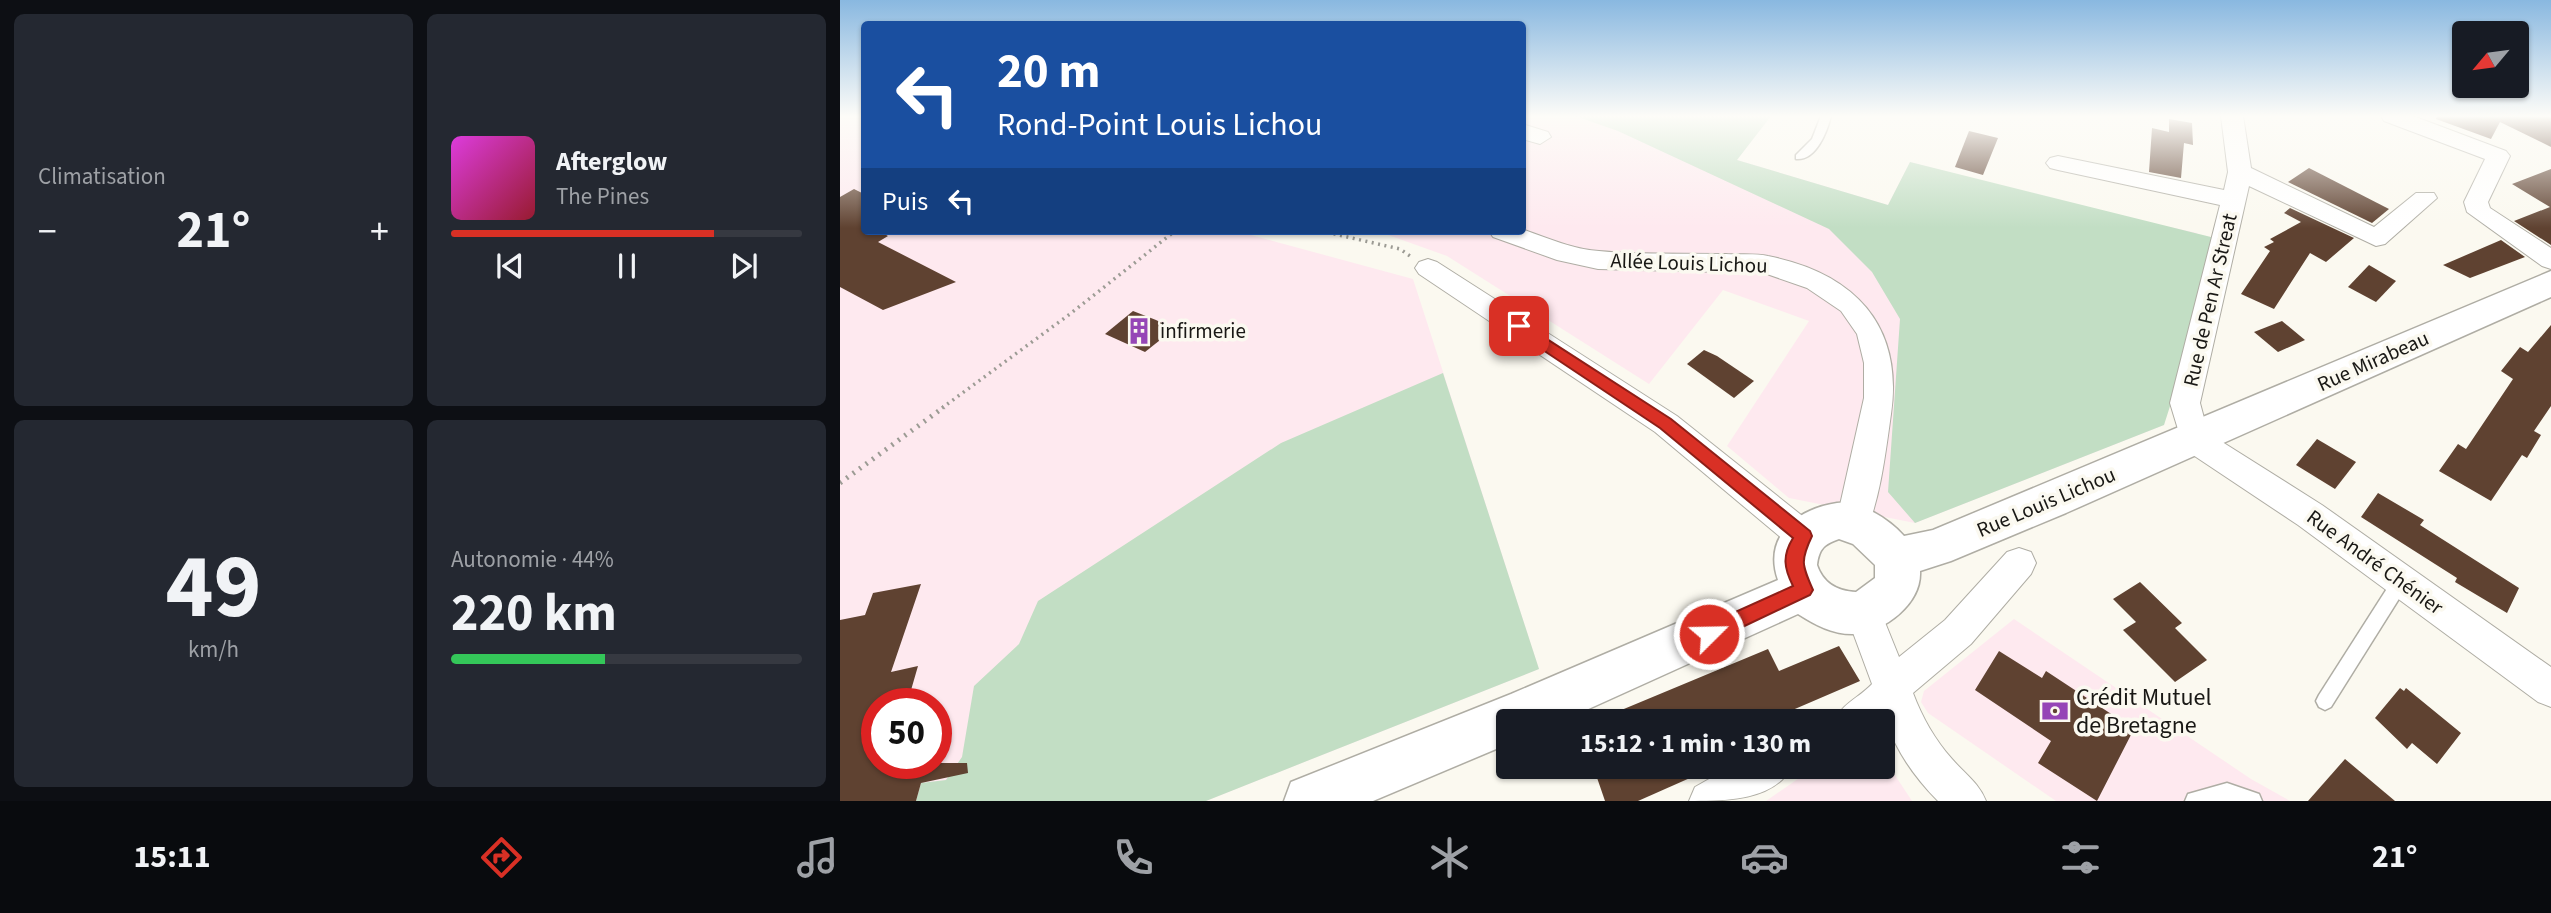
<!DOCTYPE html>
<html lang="fr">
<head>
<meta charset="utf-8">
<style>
	:root { --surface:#171b24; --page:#242831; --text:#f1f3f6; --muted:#9ea1a6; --line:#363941; --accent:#d93025 }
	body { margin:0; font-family:"Source Sans 3",sans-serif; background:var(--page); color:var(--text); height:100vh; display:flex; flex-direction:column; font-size:26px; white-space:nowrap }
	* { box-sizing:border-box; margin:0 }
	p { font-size:23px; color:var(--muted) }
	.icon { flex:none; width:38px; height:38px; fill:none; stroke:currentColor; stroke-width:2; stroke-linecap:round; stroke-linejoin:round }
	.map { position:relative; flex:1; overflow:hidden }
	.sheet { display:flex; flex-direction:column; gap:14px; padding:14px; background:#0d0f14; width:840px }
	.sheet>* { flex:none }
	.top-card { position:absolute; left:21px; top:21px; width:665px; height:214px; border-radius:7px; box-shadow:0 2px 5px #0004; background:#1a4fa0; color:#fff; overflow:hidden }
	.needle { width:46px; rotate:241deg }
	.tools { position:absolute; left:1612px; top:21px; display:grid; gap:14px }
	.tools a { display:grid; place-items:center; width:77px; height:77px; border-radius:7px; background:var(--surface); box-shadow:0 2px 5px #0004; font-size:35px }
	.speed { position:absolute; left:21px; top:688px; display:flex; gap:14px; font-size:35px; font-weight:700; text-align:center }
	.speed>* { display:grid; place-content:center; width:91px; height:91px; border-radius:50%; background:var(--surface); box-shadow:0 2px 5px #0004; line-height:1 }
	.speed .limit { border:10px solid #d22; background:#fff; color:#111 }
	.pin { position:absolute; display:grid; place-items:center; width:60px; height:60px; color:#fff; margin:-30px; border-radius:14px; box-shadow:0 4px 10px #0006 }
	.me { position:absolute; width:77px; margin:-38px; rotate:67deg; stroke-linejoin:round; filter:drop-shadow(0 0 5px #0008) }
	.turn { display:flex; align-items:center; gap:24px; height:147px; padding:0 21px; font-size:32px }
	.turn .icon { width:91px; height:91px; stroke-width:2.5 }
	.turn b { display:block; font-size:49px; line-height:60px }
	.then { display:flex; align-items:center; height:66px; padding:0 21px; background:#0003; gap:14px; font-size:26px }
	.big { font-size:52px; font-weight:700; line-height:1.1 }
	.sheet .tile { flex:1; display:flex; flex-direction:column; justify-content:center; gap:10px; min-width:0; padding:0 24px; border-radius:10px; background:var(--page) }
	.sheet .dial { align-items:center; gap:0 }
	.dial b { font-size:91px; line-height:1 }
	.song { display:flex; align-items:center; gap:21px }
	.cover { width:84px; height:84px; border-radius:10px; background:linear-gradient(135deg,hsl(300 70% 55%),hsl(350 70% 35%)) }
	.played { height:7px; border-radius:4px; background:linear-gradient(90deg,var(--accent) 75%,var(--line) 75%) }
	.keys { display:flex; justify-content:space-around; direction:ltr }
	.heat { display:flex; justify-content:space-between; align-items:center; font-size:38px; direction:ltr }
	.charge { height:10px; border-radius:5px; background:linear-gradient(90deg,#34c759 44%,var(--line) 0) }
	.sheet .tiles { flex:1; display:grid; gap:14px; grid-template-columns:repeat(2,1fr) }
	.trip { position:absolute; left:656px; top:709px; width:399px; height:70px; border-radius:7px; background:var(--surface); box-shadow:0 2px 5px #0004; font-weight:700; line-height:70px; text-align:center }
	.tabs { display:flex; height:112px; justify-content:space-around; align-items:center; background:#090b0e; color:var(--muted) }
	.tabs .icon { width:49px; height:49px }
	.tabs .selected { color:var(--accent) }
	.tabs b { font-size:32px; color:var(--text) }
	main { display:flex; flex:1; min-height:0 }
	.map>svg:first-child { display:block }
	.commercial { fill:#fee9ef; fill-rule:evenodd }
	.green { fill:#c2dec4 }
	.building { fill:#5f4231 }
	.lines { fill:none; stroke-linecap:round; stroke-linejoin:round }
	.lane-casing { stroke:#afada4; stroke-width:3 }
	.street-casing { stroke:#afada4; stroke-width:2 }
	.secondary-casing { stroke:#afada4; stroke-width:3 }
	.path-far1 { stroke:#9c9b94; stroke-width:3.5; stroke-dasharray:2 4.5; stroke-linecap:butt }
	.path { stroke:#9c9b94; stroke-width:5; stroke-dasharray:2 6; stroke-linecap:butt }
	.lane { fill:#fff; fill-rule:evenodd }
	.street { fill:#fff; fill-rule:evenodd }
	.secondary { fill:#fff; fill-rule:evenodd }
	.route { fill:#d93025; stroke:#8d1f18; stroke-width:2 }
	.labels { text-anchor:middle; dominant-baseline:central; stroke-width:7; stroke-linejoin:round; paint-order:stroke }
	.street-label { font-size:21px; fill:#191815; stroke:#fbf9f0 }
	.poi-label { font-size:21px; fill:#191815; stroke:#fbf9f0; text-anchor:start }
	.near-poi-label { font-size:24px; fill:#191815; stroke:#fbf9f0; text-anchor:start }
</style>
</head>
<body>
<main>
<section class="sheet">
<div class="tiles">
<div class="tile"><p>Climatisation</p>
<div class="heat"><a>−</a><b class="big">21°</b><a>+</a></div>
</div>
<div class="tile">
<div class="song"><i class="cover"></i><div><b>Afterglow</b><p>The Pines</p></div></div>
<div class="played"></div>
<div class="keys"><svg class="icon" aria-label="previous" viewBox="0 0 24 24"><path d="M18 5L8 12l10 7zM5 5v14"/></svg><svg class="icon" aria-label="pause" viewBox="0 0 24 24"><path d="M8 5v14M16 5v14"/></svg><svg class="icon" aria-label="next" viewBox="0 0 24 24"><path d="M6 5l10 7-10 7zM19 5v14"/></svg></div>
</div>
<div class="tile dial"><b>49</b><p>km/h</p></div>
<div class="tile"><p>Autonomie · 44%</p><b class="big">220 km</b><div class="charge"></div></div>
</div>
</section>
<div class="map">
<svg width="1711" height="801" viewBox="0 0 1711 801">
	<rect width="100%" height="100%" fill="#fbf9f0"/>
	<!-- commercial -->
	<g class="commercial">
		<path d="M 0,116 L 24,116 L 24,231 L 396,231 L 573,279 L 699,669 L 366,801 L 0,801 ZM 37,704 L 96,704 L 96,763 L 37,763 Z"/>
		<polygon points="683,116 931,116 897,160 1048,205 1070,162 1262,212 1357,233 1324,425 1075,523 949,498 887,446 969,321 883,290 809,384 607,256 537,231 682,231"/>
		<polygon points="1174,619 1411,779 1450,801 1216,801 1088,713 1081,702 1084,691"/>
		<polygon points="1043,757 1072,801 926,801 975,767 1043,766"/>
	</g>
	<!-- green -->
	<g class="green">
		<polygon points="735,116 931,116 897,160 1048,205 1070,162 1383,240 1324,425 1075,523 1048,492 1060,319 1032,272 989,229 778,131"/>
		<polygon points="603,373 699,669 366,801 76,801 81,783 106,780 122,757 134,686 179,644 198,601 441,443"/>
	</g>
	<!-- building -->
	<g class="building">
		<polygon points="1597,116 1711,116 1711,147 1660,122 1651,139 1596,119"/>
		<polygon points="1329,119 1352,123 1353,145 1344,143 1341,178 1309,172 1312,128 1329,132"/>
		<polygon points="1129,131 1158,138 1143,175 1115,167"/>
		<polygon points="1469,168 1549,209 1532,223 1448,182"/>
		<polygon points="1711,169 1711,245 1674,221 1710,207 1672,184"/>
		<polygon points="14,189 24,194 24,231 39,231 48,236 38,242 116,282 43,310 0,287 0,197"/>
		<polygon points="1450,208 1514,238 1486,262 1470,253 1434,309 1401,294 1430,251 1424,247 1434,242 1430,239 1461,222 1444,213"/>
		<polygon points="1661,240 1685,257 1630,278 1603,265"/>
		<polygon points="1529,265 1556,281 1536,302 1508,287"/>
		<polygon points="293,311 316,320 334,329 305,352 265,334"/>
		<polygon points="1442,321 1465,340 1438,352 1414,332"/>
		<polygon points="1711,325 1711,406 1694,431 1701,435 1687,458 1682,455 1651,501 1599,471 1618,444 1626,449 1673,379 1661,371 1680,347 1688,352"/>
		<polygon points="864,350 877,356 914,381 894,398 847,364"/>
		<polygon points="1477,439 1516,462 1495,489 1456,465"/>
		<polygon points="1538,493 1584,520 1580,525 1679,588 1667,613 1615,582 1617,578 1521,517"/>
		<polygon points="1300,582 1342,623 1335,628 1367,660 1335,682 1283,630 1296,622 1273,599"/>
		<polygon points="81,584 51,672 78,666 67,704 37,704 37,763 127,763 128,773 81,783 76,801 0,801 0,620 25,615 33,593"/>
		<polygon points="999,646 1020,681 927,721 755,721 928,649 939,671"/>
		<polygon points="1159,651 1202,678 1206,671 1294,729 1257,801 1198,763 1211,741 1135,690"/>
		<polygon points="1560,688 1564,691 1566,688 1621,733 1597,764 1572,743 1567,749 1535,718"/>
		<polygon points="1505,759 1555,801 1468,801"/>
		<polygon points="753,766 877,766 798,801 765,801"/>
	</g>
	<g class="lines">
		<defs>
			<g id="lane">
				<path d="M 981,116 L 991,116 C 987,132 976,161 956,159 L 956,155 L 972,139 Z"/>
				<polygon points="1561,574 1567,576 1569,581 1567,586 1491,707 1485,710 1479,707 1476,701 1479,695 1555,576"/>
				<polygon points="1387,783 1419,794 1422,801 1345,801 1348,794"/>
			</g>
			<g id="street">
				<polygon points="1381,116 1403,116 1411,168 1534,227 1576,193 1594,193 1597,198 1545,244 1536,246 1409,186 1360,403 1368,433 1482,505 1711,667 1711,707 1698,702 1458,525 1344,449 1330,403 1380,205 1218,170 1210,168 1206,163 1210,158 1218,156 1384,190 1388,172"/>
				<polygon points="1541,116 1573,116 1666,151 1670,156 1648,202 1650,208 1711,248 1711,269 1702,266 1627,212 1624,202 1645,159 1544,121"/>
				<polygon points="682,124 708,132 711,137 700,144 682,139"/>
				<path d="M 682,229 C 707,238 732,249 759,251 C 800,255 844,253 886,254 C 899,255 915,253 928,256 C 1014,273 1064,325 1051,414 C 1046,450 1040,501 1025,533 L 1013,537 L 1001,533 L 996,523 L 1024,398 L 1024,363 L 1017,334 L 1001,311 L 967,288 L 924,273 L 758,269 L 717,260 L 653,237 L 649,231 Z"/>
				<polygon points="588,259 597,262 837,416 975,526 980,536 975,546 963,550 951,546 815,432 579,274 575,268 579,262"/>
				<path d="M 1179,548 L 1191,552 L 1196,563 L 1191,574 L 1131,644 L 1073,693 C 1082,717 1095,740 1112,759 C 1125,774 1139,783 1146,801 L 1098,801 C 1076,779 1057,752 1047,724 L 995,721 C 1002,703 1019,698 1032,684 L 1005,611 L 1010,600 L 1023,595 L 1036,600 L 1059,657 L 1105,620 L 1167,552 Z"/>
				<path d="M 892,766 L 952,766 C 935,801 885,801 849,801 L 855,787 Z"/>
			</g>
			<path id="secondary" d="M 1711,271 L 1711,297 L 1226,513 L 1111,561 L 1080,571 C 1082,603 1045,632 1015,634 C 994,635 975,625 958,614 L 722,721 L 668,721 L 668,744 L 533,801 L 444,801 L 451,782 L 671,694 L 938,580 C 923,537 956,509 997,503 C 1020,500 1050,520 1064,536 L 1093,530 ZM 999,539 L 1013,544 L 1035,565 L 1035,578 L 1016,592 C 997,591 983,583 977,565 C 979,549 984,544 999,539 Z"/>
		</defs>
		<!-- lane casing -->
		<use href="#lane" class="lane-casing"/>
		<!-- street casing -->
		<use href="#street" class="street-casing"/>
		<!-- secondary casing -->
		<use href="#secondary" class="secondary-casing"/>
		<!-- path-far1 -->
		<g class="path-far1">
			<polyline points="481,231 560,249 570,256"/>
			<polyline points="102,408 230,314 335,231"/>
		</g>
		<!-- path -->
		<polyline class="path" points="0,483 104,407"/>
		<!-- lane -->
		<use href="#lane" class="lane"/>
		<!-- street -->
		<use href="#street" class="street"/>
		<!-- secondary -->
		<use href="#secondary" class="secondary"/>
	</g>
	<!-- sky -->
	<linearGradient id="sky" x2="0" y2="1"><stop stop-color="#89b8e0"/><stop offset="0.51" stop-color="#fdfcf8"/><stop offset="1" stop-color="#fdfcf8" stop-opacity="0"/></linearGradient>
	<rect width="1711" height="228" fill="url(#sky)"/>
	<!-- route -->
	<path class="route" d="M 679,321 L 831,419 L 970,531 L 972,536 C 960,561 962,565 973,590 L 970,595 L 875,640 L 869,643 L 862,640 L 859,634 L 862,627 L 953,586 C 944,568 942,556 953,538 L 820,428 L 673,330 L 671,326 Z"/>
	<!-- icons -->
	<defs>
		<symbol id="building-bare" viewBox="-9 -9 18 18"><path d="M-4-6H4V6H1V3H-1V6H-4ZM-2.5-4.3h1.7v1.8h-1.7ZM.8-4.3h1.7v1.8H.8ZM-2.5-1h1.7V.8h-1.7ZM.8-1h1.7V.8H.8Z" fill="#9546b6" stroke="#fbf9f0" stroke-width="2.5" paint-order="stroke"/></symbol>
		<symbol id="bank-bare" viewBox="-9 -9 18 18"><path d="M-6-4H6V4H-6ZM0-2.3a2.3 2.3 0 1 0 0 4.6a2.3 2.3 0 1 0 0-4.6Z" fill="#9546b6" stroke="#fbf9f0" stroke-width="2.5" paint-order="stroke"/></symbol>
	</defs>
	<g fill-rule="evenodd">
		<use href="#building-bare" x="280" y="312" width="38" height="38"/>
		<use href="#bank-bare" x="1196" y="692" width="38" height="38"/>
	</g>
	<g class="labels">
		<!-- street labels -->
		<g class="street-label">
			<text transform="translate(849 263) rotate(2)">Allée Louis Lichou</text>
			<text transform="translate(1370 300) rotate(-77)">Rue de Pen Ar Streat</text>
			<text transform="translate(1533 361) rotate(-24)">Rue Mirabeau</text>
			<text transform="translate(1206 502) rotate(-23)">Rue Louis Lichou</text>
			<text transform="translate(1535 562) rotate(36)">Rue André Chénier</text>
		</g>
		<!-- poi labels -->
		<g class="poi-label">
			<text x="320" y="331">infirmerie</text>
		</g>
		<!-- near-poi labels -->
		<g class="near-poi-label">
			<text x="1236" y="697">Crédit Mutuel<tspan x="1236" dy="28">de Bretagne</tspan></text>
		</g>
	</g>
</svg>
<div class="tools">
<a><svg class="needle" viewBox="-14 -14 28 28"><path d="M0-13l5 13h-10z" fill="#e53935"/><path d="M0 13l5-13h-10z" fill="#9ea1a6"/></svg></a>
</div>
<div class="speed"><div class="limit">50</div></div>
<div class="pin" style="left:679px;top:326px;background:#d93025"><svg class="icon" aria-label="arrive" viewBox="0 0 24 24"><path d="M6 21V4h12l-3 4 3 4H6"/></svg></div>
<svg class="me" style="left:869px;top:634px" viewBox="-20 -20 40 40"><circle r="17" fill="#d93025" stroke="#fff" stroke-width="3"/><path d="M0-11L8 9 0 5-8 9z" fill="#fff"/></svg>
<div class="trip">15:12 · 1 min · 130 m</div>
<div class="top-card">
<div class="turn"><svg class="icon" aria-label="left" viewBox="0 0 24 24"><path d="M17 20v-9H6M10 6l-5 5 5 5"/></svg><div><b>20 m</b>Rond-Point Louis Lichou</div></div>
<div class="then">Puis<svg class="icon" aria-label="left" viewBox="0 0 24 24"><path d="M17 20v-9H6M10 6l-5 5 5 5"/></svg></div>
</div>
</div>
</main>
<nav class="tabs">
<b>15:11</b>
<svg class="icon selected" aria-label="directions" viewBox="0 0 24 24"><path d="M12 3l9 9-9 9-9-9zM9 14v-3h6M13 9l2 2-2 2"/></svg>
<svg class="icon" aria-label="music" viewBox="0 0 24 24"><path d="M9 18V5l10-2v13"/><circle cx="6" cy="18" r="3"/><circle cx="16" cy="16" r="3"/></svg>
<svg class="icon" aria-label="phone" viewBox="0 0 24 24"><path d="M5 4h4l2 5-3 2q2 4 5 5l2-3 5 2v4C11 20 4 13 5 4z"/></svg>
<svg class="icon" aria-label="climate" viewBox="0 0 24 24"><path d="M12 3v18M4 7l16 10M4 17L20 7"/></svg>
<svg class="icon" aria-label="car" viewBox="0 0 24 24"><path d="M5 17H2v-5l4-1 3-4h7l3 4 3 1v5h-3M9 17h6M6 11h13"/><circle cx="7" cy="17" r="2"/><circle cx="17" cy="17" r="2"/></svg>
<svg class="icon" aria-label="filters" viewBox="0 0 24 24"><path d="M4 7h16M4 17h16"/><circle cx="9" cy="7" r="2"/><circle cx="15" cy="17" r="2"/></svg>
<b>21°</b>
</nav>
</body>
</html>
